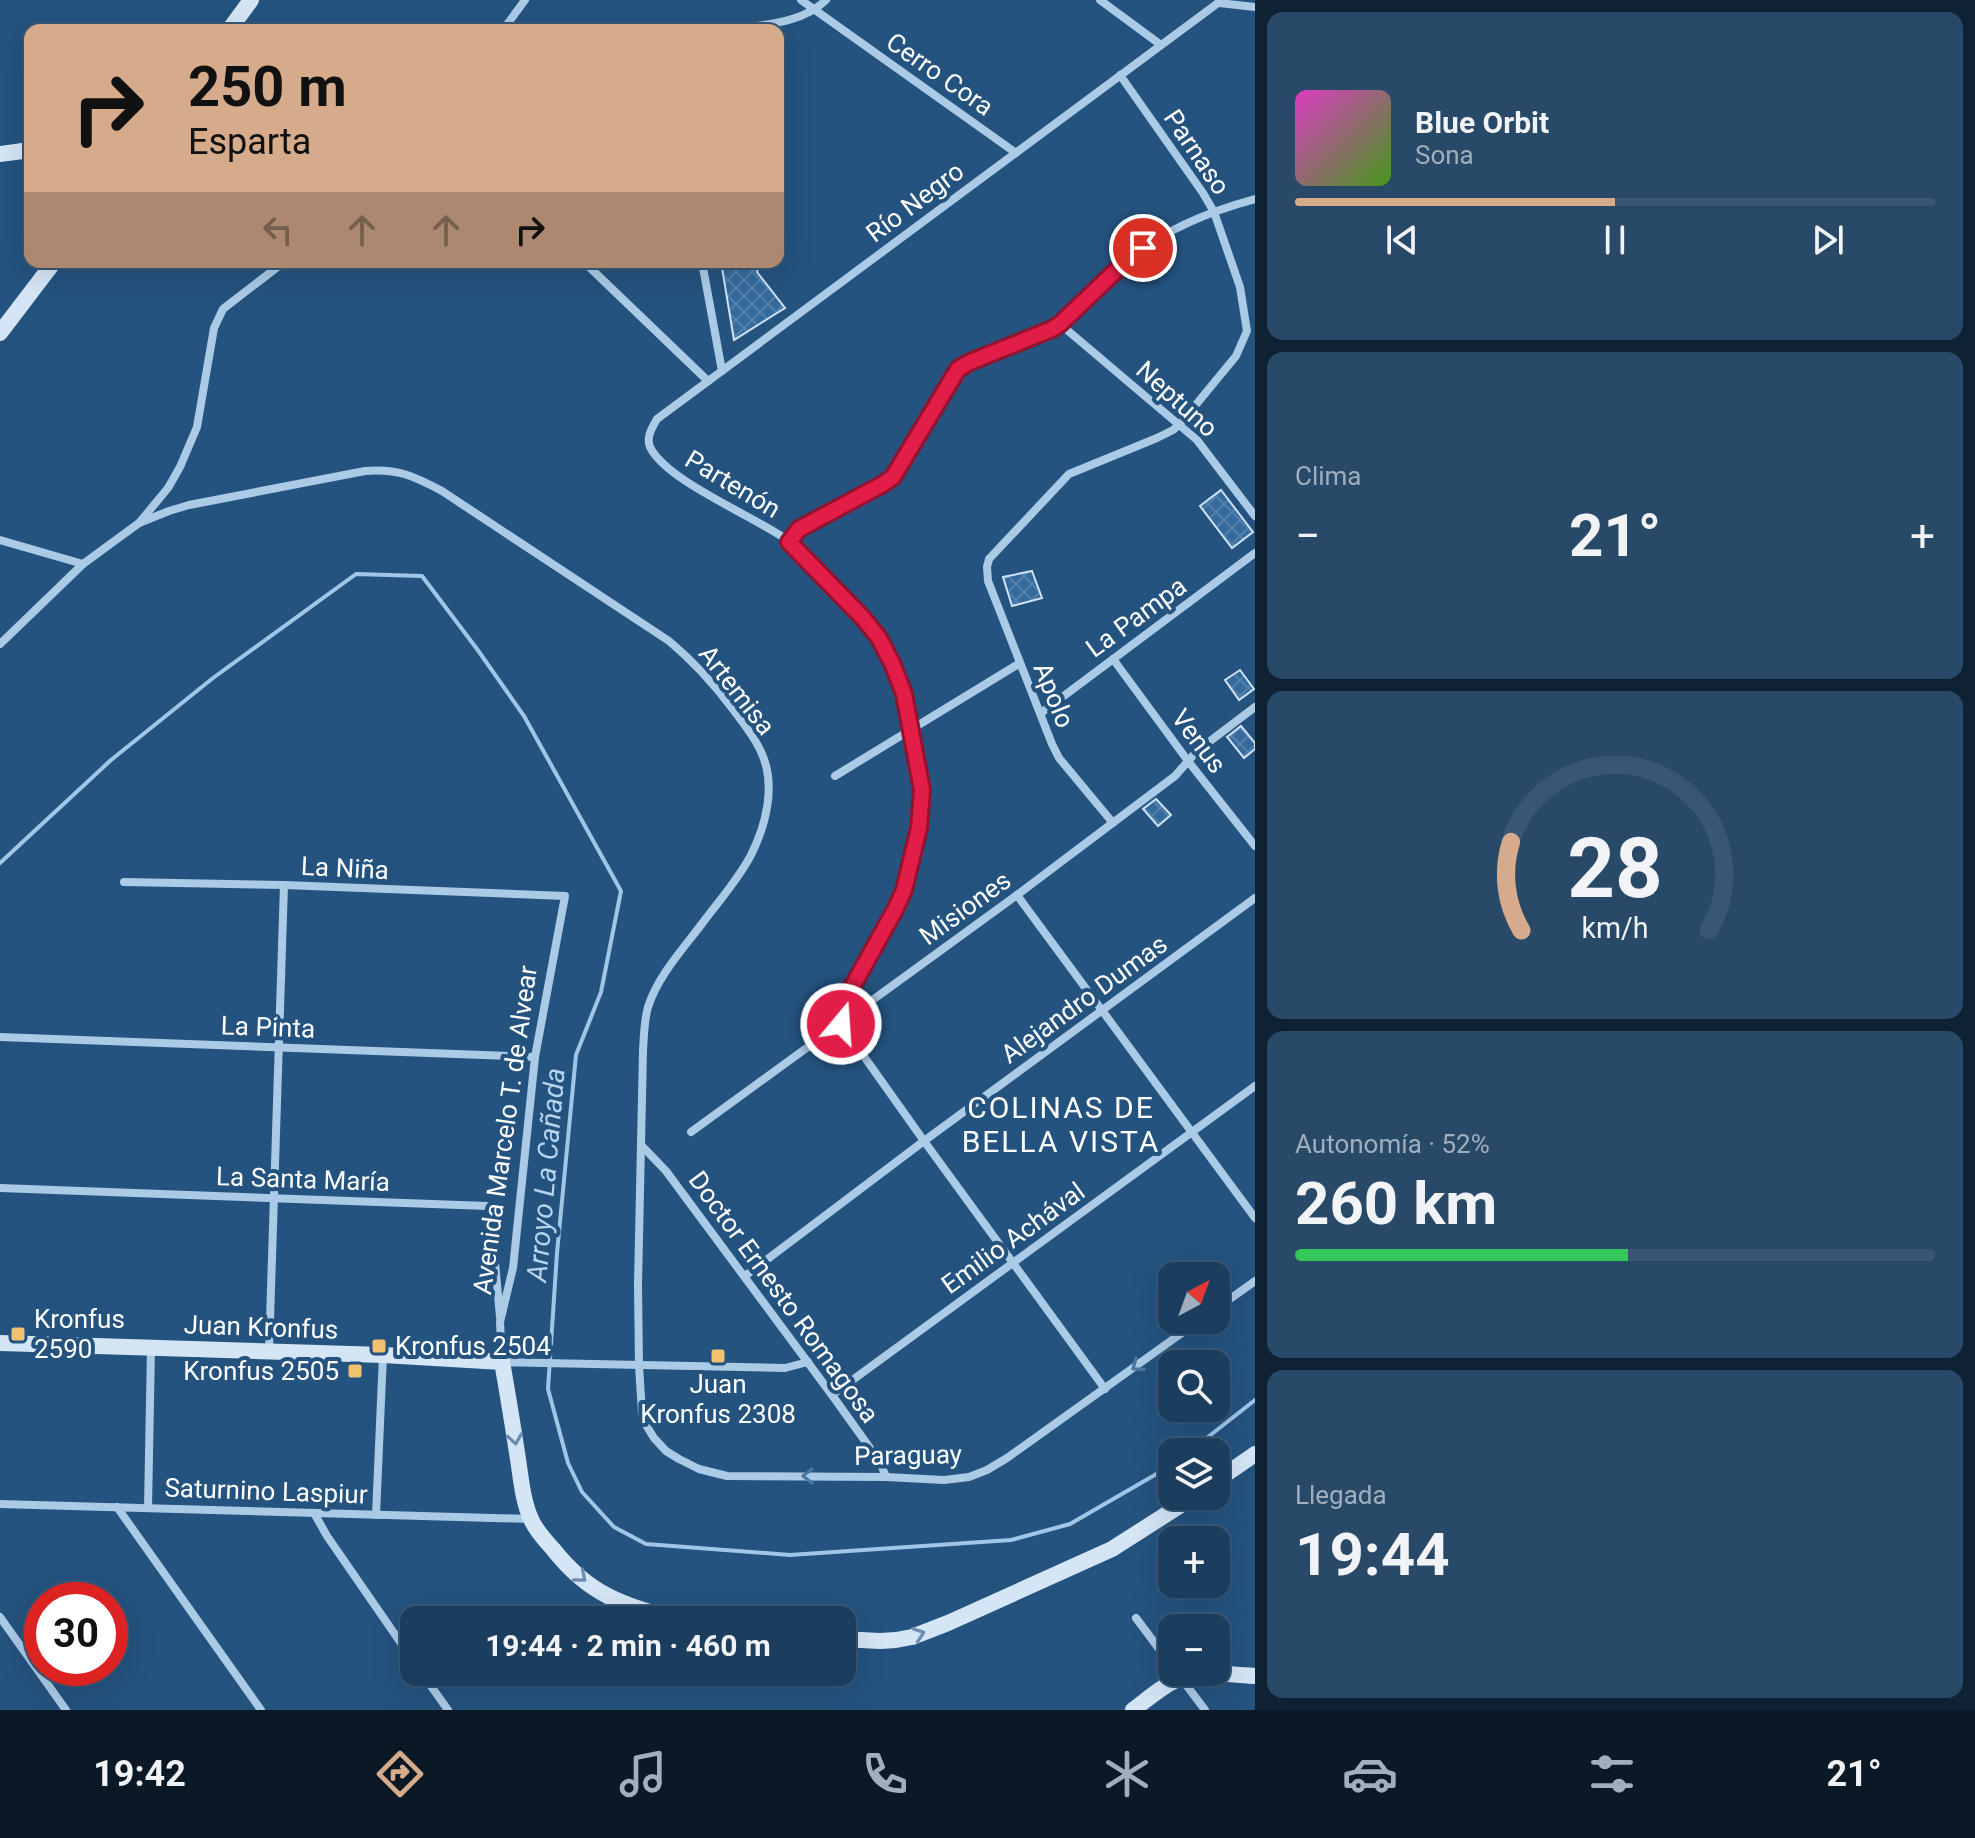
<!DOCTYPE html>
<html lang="es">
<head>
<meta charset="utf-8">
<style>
	:root { --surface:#1b3e5f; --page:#284968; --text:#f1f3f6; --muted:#a0aebd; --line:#395774; --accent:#d6ab8b }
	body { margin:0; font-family:Roboto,sans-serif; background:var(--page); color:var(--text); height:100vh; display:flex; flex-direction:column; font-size:30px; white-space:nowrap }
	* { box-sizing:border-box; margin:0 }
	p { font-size:26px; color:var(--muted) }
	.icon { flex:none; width:44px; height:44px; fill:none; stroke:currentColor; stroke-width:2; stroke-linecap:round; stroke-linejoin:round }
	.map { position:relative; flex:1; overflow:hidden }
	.side { display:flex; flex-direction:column; gap:12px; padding:12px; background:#0f2234; width:720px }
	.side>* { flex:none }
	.banner { position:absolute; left:24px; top:24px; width:760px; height:244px; border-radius:16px; box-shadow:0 8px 32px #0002,0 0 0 2px var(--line); background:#d6ab8b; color:#111; overflow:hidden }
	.needle { width:52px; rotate:41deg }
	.controls { position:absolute; left:1158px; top:1262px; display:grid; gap:16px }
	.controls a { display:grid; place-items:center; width:72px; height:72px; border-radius:16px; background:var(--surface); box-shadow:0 8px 32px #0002,0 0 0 2px var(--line); font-size:40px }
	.speed { position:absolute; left:24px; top:1582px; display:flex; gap:16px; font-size:40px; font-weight:700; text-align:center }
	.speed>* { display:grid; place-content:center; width:104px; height:104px; border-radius:50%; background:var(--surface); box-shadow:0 8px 32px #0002,0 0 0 2px var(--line); line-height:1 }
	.speed .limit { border:12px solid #d22; background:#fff; color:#111 }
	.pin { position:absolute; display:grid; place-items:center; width:68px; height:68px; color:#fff; margin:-34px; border:4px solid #fff; border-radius:50%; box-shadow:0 2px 8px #0007 }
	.me { position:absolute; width:88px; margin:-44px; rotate:18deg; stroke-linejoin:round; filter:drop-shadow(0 0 6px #0008) }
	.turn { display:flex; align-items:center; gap:28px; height:168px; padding:0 32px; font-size:36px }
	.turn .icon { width:104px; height:104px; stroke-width:2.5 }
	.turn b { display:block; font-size:56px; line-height:68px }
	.lanes { display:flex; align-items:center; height:76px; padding:0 32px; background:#0003; justify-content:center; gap:40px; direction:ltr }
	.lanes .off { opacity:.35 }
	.big { font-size:60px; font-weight:700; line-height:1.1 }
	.side .tile { flex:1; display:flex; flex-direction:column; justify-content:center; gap:12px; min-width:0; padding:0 28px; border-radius:16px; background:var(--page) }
	.side .dial { align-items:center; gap:0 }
	.dial svg { height:208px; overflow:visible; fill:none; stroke:var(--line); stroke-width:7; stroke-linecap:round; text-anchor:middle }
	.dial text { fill:var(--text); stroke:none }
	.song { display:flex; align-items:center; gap:24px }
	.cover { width:96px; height:96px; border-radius:12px; background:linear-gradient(135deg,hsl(310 70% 55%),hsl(100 70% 35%)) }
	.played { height:8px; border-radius:4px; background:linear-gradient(90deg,var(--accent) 50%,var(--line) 50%) }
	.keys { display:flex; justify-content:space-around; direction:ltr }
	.heat { display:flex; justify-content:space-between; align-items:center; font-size:44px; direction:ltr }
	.charge { height:12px; border-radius:6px; background:linear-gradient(90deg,#34c759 52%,var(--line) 0) }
	.trip { position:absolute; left:400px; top:1606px; width:456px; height:80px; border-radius:16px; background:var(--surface); box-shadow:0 8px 32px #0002,0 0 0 2px var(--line); font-weight:700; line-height:80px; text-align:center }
	.dock { display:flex; height:128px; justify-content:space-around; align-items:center; background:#0b1926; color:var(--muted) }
	.dock .icon { width:56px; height:56px }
	.dock .on { color:var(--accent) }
	.dock b { font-size:36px; color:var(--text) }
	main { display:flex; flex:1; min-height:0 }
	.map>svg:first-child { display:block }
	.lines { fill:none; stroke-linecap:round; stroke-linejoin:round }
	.stream { stroke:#9fc6e7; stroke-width:4 }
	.building { fill:url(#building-cross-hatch); stroke:#cee2f5; stroke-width:2 }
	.street { stroke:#abcae6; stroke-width:8 }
	.secondary { stroke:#d4e5f6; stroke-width:16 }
	.oneway { stroke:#4c779e }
	.oneway2 { stroke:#6a8daf }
	.route-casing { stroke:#92132f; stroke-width:20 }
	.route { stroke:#e11d48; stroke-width:14 }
	.poi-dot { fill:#f0c16f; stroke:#24537f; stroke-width:3 }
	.labels { text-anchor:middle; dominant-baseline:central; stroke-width:8; stroke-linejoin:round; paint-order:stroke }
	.street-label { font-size:26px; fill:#fff; stroke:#24537f }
	.poi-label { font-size:26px; fill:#fff; stroke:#24537f; text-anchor:start }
	.water-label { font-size:28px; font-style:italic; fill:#b6d4ee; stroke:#24537f }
	.quarter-label { font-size:30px; letter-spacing:2px; fill:#fff; stroke:#24537f }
</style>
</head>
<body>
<main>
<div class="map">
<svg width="1255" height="1710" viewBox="0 0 1255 1710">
	<defs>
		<pattern id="building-cross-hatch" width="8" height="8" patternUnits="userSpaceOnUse" patternTransform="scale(2)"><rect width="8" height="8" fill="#356a9c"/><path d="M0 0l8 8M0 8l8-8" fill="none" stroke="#5380ab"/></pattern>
	</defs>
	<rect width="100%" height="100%" fill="#24537f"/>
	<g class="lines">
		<!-- stream -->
		<g class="stream">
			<polyline points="0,863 111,760 213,678 356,574 422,576 477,649 524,716 621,891 601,992 576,1055 557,1253 548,1389 568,1463 582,1492 614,1527 646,1544 790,1555 1011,1540 1070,1524 1172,1465"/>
			<polyline points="1189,1452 1255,1400"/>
		</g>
	</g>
	<!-- building -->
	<g class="building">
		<polygon points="721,262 760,262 757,272 785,308 734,340"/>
		<polygon points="1221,490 1253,532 1232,548 1200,506"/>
		<polygon points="1032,571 1042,598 1012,606 1003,577"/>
		<polygon points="1240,670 1254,689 1239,700 1225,680"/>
		<polygon points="1241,726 1255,743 1255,749 1244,758 1227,737"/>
		<polygon points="1156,799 1171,815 1158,826 1143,809"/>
	</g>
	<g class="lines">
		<!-- street -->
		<g class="street">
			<polyline points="801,0 1016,153"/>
			<polyline points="1100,0 1161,45"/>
			<polyline points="1219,3 1255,7"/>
			<polyline points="503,30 525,0"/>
			<path d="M 725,30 C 759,25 801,25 826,0"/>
			<polyline points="321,262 359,265 375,262"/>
			<polyline points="584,262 708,381"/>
			<polyline points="702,262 722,371"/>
			<polyline points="1060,324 1197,440 1255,516"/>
			<path d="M 139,523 L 169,511 L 189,505 L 365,471 C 397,468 414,476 442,491 L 669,641 C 693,661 713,683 732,708 C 743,723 755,737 762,754 C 776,786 766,825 751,855 C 738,880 718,902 701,925 C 682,950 658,976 648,1007 C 644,1021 644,1036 643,1050 L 638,1285 L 639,1366 L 642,1413 L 646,1425 L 654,1438 L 666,1451 L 679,1459 L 699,1469 L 727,1476 L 886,1477 L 944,1480 L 969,1477 L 987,1470 L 1007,1458 L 1200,1320"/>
			<polyline points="0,540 83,564"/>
			<path d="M 789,542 L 799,529 L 883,484 L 893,477 L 958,369 L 970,362 L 1052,329 L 1060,324 C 1081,302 1104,279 1127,260 C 1164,230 1210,211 1255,199"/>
			<polyline points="0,644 83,564 139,523 168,488 180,467 197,427 214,328 223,309 284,262"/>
			<polyline points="1113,659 1188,761 1255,846"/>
			<polyline points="1041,713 1255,553"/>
			<polyline points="835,776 1020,663"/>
			<polyline points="1113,823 1059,758 1052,744 988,581 987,567 989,559 1069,474 1157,438 1173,430 1180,424 1236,356 1247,331 1240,287 1214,212 1203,193 1120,75"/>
			<polyline points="124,882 284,885 565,896 535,1057 513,1268 500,1322 502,1362 785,1368 808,1362"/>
			<polyline points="1017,895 1255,1218"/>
			<path d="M 841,1024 C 849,982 876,947 895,909 C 908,884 920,838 922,810 C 924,790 918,770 914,750 C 907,710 901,670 877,636 C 862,616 845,599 828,581 C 816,568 804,553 790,542 C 757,517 667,482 650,447 C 646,437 652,428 657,419 L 1222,0"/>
			<polyline points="841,1024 924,1141 1105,1389"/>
			<polyline points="0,1037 535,1057"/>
			<polyline points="691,1132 1017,895 1175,776 1197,751 1255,707"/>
			<polyline points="642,1146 666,1171 832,1395 880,1462 886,1477"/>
			<polyline points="0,1188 487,1206 490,1208 500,1317"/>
			<polyline points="745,1276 924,1141 1255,898"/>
			<polyline points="1216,1309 1255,1281"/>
			<polyline points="269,1351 284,885"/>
			<polyline points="832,1395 1255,1086"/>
			<polyline points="0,1504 531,1519"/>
			<polyline points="117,1507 261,1710"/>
			<polyline points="148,1508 151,1348"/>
			<polyline points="314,1513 327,1536 414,1662"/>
			<polyline points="376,1515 383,1355"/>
			<polyline points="0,1617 66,1710"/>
			<polyline points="1136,1618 1172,1666"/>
			<polyline points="421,1672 448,1710"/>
			<polyline points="1181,1678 1205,1710"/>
		</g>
		<!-- secondary -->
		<g class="secondary">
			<polyline points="229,30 251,0"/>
			<polyline points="0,154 30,150"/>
			<polyline points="0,333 54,262"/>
			<path d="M 0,1343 L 383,1355 L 502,1362 C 508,1395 513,1427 518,1459 C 521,1479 523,1502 531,1519 C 536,1531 545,1540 553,1549 C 590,1596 623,1605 678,1620"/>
			<polyline points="1216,1481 1255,1454"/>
			<polyline points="842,1639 880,1641 896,1640 912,1637 948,1623 1112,1549 1195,1496"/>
			<path d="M 1133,1710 C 1148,1699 1163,1685 1180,1678 C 1200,1670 1233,1675 1255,1676"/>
		</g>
	</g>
	<!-- one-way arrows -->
	<defs><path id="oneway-chevron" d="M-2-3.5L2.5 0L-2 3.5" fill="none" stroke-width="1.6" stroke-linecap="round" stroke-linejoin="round" transform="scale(2)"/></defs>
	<g class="oneway">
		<use href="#oneway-chevron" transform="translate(1137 1366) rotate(144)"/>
		<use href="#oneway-chevron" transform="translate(808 1476) rotate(-180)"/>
	</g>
	<g class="oneway2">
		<use href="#oneway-chevron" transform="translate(515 1439) rotate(81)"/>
		<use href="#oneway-chevron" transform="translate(581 1577) rotate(40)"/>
		<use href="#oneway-chevron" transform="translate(919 1634) rotate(-19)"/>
	</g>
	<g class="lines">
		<defs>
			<polyline id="route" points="841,1024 851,989 896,908 904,890 919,828 922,790 904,694 892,663 879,638 863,618 789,542 799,529 883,484 893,477 958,369 970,362 1052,329 1060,324 1126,261 1143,248"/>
		</defs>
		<!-- route casing -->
		<use href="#route" class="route-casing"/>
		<!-- route -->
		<use href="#route" class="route"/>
	</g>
	<!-- markers -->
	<g class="poi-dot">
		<rect x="10" y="1326" width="16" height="16" rx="4"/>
		<rect x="371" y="1338" width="16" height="16" rx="4"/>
		<rect x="710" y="1348" width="16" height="16" rx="4"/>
		<rect x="347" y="1363" width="16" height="16" rx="4"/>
	</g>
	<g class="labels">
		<!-- street labels -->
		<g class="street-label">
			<text transform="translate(940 74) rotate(35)">Cerro Cora</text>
			<text transform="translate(1197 152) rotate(56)">Parnaso</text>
			<text transform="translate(915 202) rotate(-37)">Río Negro</text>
			<text transform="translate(1177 399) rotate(42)">Neptuno</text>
			<text transform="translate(733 484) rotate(31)">Partenón</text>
			<text transform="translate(1136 617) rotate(-36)">La Pampa</text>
			<text transform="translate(737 690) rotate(52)">Artemisa</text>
			<text transform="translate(1054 695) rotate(68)">Apolo</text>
			<text transform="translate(1199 741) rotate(53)">Venus</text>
			<text transform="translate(345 868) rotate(3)">La Niña</text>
			<text transform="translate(965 908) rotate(-36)">Misiones</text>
			<text transform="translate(1084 999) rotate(-36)">Alejandro Dumas</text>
			<text transform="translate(268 1027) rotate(2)">La Pinta</text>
			<text transform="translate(505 1130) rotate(-82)">Avenida Marcelo T. de Alvear</text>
			<text transform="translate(303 1179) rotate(2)">La Santa María</text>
			<text transform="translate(1013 1238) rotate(-36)">Emilio Achával</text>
			<text transform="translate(784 1297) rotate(54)">Doctor Ernesto Romagosa</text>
			<text transform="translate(261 1327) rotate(2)">Juan Kronfus</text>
			<text transform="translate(908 1455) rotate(-1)">Paraguay</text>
			<text transform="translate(266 1491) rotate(2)">Saturnino Laspiur</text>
		</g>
		<!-- poi labels -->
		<g class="poi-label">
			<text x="34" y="1319">Kronfus<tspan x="34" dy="30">2590</tspan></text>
			<text x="395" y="1346">Kronfus 2504</text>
			<text x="339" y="1371" text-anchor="end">Kronfus 2505</text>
			<text x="718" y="1384" text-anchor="middle">Juan<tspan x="718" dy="30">Kronfus 2308</tspan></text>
		</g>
		<!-- water labels -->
		<g class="water-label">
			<text transform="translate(546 1175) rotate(-85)">Arroyo La Cañada</text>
		</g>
		<!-- quarter labels -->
		<g class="quarter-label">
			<text x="1061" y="1107">COLINAS DE<tspan x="1061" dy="34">BELLA VISTA</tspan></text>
		</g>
	</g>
</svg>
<div class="controls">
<a><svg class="needle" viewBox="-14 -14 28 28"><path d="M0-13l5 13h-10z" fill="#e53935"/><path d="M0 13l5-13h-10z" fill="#a0aebd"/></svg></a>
<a><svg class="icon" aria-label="search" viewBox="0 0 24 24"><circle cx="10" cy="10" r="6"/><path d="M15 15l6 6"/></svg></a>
<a><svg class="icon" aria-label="layers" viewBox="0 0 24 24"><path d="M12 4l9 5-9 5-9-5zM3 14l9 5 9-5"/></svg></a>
<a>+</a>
<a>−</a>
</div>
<div class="speed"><div class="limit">30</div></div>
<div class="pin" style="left:1143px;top:248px;background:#d93025"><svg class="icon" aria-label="arrive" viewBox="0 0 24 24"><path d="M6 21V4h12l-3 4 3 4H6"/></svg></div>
<svg class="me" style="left:841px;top:1024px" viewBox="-20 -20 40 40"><circle r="17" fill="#e11d48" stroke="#fff" stroke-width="3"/><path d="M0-11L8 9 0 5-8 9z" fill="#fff"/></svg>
<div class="trip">19:44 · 2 min · 460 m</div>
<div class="banner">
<div class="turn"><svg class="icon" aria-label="right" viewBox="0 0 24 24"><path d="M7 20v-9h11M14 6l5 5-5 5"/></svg><div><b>250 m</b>Esparta</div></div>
<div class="lanes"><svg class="icon off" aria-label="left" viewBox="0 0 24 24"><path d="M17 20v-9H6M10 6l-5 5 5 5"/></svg><svg class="icon off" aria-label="ahead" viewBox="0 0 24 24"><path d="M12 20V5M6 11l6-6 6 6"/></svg><svg class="icon off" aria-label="ahead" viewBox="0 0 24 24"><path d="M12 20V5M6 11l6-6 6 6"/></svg><svg class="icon" aria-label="right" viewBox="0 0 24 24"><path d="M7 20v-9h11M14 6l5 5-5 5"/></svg></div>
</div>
</div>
<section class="side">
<div class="tile">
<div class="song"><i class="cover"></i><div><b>Blue Orbit</b><p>Sona</p></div></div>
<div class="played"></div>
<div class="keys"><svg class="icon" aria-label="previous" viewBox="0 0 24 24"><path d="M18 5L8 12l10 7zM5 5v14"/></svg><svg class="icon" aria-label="pause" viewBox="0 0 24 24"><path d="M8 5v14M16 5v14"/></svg><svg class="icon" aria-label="next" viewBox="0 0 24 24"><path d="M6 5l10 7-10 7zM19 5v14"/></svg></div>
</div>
<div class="tile"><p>Clima</p>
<div class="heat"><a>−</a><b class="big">21°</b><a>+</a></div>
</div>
<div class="tile dial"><svg viewBox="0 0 100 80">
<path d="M14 69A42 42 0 1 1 86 69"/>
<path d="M14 69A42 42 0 0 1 10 35" stroke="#d6ab8b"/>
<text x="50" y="56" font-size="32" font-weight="700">28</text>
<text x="50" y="72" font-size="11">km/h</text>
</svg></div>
<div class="tile"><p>Autonomía · 52%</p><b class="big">260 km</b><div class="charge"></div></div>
<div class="tile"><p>Llegada</p><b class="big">19:44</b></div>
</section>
</main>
<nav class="dock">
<b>19:42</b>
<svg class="icon on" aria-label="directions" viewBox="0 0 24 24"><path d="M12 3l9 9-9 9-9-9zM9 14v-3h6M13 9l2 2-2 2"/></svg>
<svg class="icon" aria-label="music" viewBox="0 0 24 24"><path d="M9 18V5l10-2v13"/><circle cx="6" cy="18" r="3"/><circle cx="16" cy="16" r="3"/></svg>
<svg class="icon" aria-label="phone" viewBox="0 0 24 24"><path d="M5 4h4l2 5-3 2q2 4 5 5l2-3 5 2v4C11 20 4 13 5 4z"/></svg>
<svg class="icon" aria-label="climate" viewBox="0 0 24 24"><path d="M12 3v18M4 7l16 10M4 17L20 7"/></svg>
<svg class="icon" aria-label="car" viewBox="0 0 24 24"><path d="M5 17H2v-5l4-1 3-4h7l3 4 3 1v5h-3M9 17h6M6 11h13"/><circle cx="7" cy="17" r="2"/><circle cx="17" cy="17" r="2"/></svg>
<svg class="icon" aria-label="filters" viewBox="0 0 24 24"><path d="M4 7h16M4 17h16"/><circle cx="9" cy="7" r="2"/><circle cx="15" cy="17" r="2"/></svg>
<b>21°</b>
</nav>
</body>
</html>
